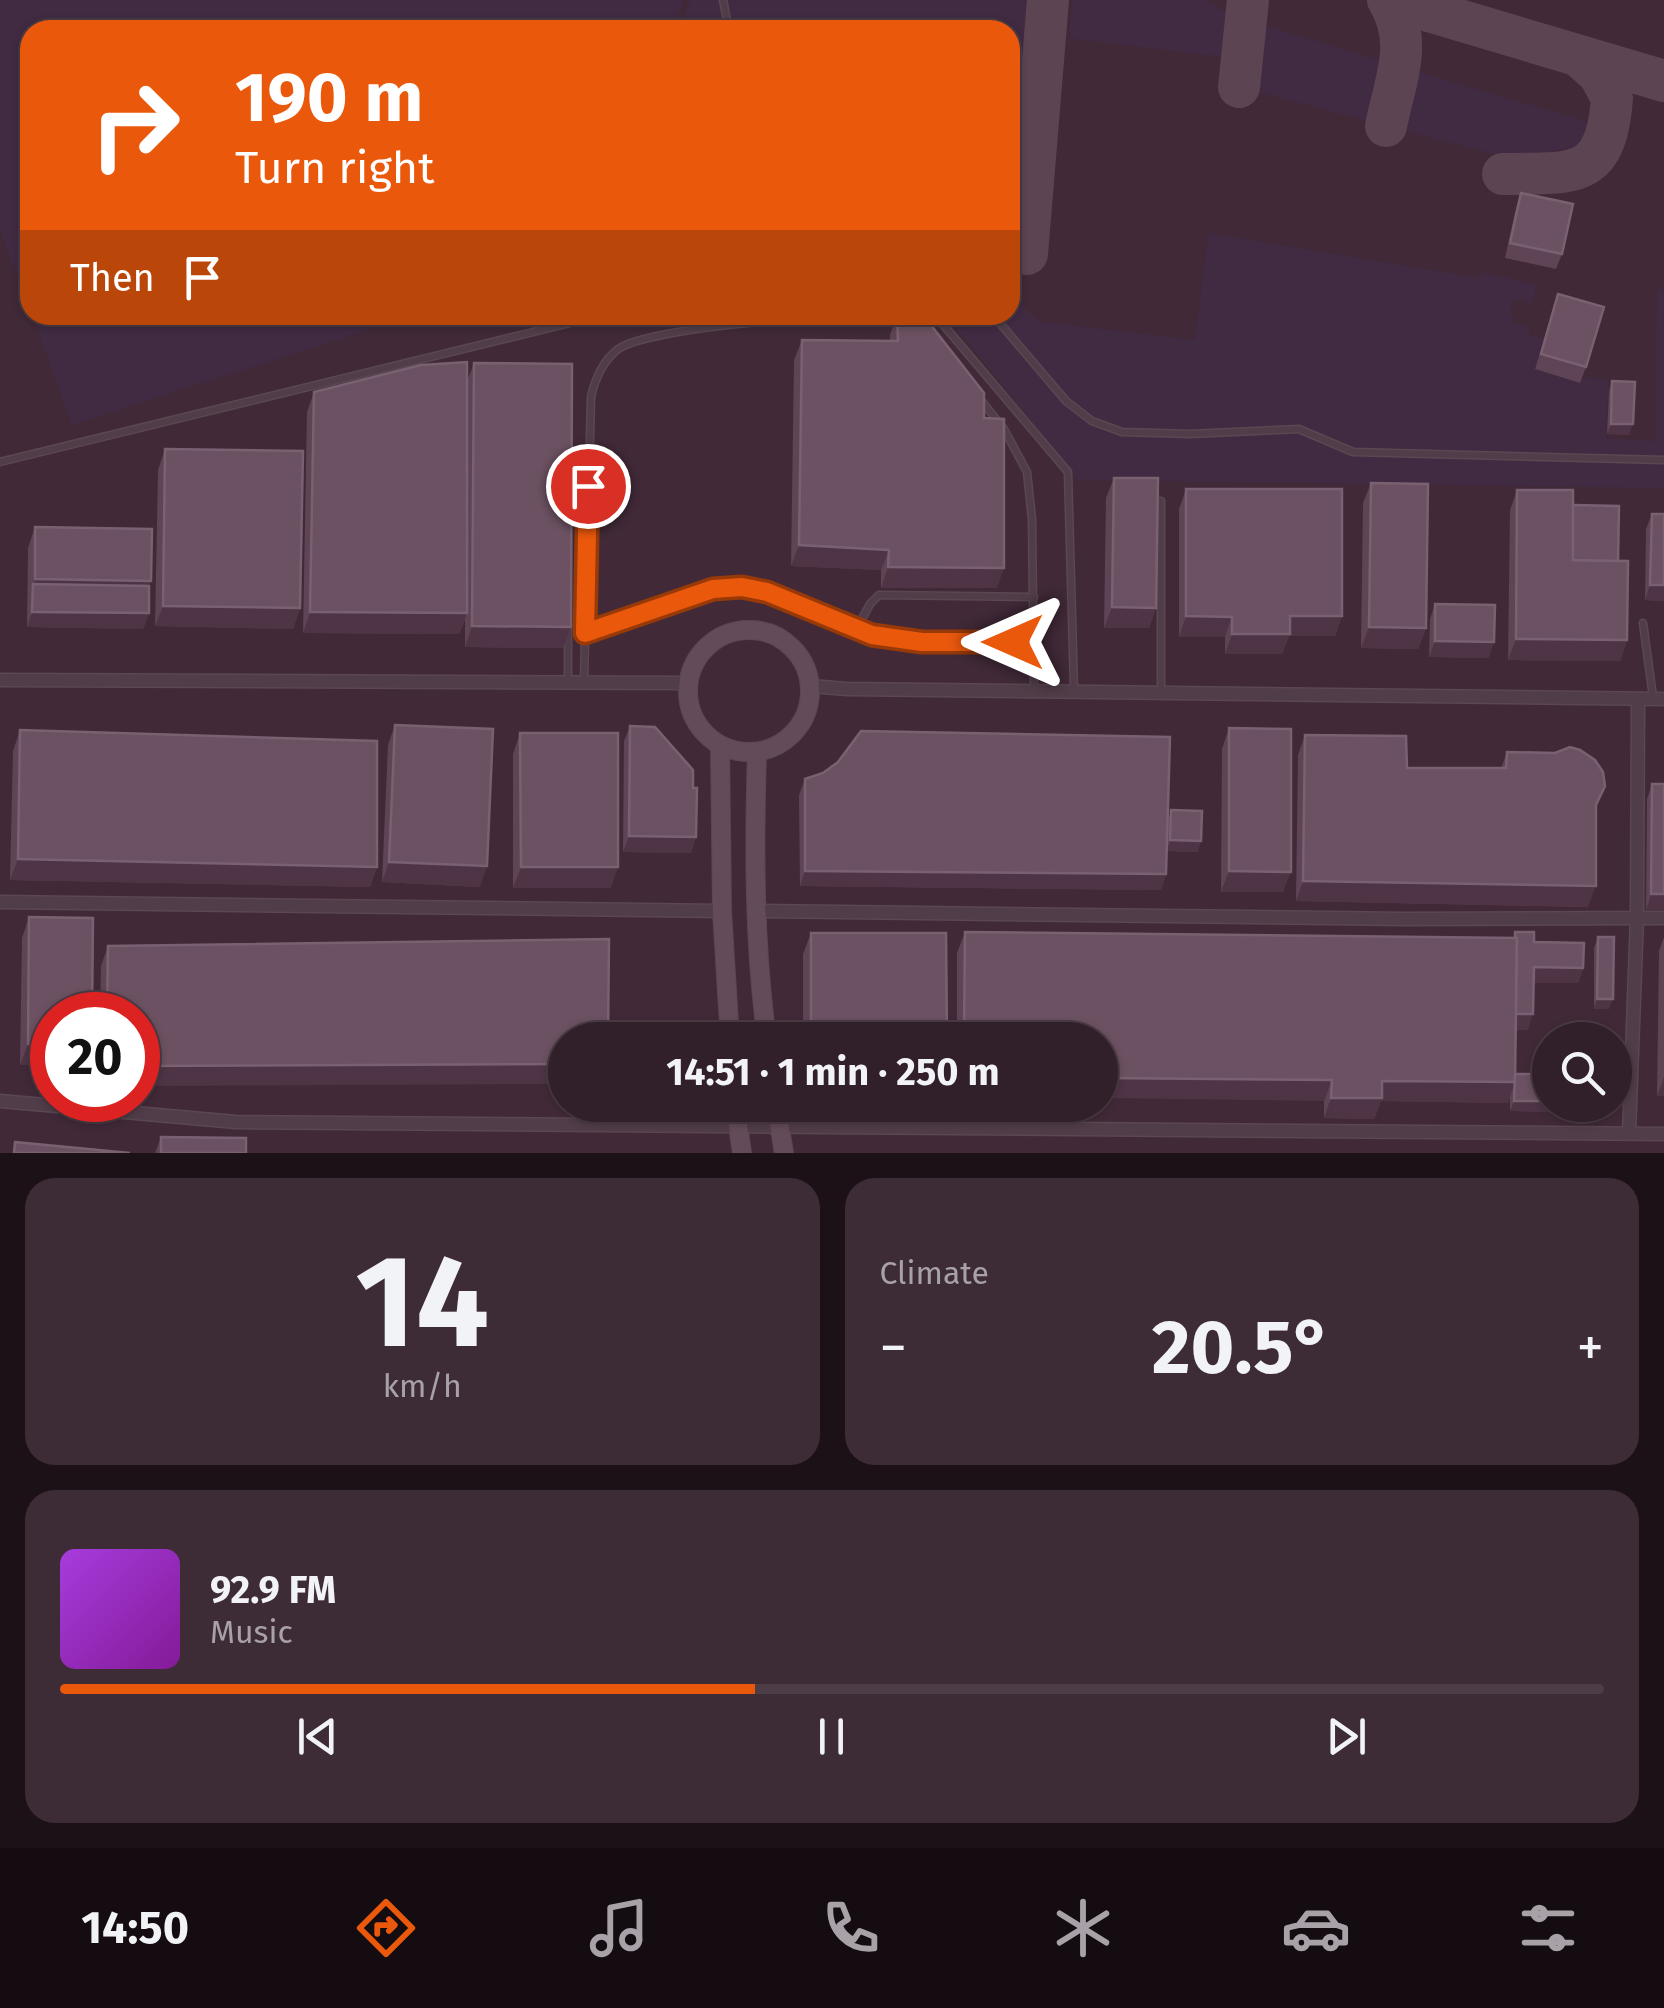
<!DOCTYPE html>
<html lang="en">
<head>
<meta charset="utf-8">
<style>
	:root { --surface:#311f2a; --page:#3d2c36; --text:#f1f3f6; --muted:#a8a2a8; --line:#4c3d47; --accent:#ea580c }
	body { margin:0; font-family:"Fira Sans",sans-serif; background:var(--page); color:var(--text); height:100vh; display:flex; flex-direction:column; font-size:38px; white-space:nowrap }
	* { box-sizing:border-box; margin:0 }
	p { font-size:32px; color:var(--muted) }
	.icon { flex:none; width:55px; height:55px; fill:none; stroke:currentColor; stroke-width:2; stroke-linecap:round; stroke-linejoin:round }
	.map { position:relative; height:1153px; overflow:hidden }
	.details { display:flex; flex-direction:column; gap:25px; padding:25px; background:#1b1117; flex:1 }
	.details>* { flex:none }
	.hud { position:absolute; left:20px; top:20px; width:1000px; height:305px; border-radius:30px; box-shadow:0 2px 8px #0004,0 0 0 2px var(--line); background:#ea580c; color:#fff; overflow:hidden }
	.fabs { position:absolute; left:1532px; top:1022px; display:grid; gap:20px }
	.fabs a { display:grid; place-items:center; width:100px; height:100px; border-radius:50%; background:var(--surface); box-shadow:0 2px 8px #0004,0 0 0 2px var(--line); font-size:50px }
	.speed { position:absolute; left:30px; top:992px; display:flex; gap:20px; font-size:50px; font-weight:700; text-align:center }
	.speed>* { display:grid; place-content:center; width:130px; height:130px; border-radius:50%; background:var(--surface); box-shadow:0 2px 8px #0004,0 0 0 2px var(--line); line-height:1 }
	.speed .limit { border:15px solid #d22; background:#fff; color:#111 }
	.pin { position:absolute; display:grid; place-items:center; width:85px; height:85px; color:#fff; margin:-42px; border:5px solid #fff; border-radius:50%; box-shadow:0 2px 10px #0007 }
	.me { position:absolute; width:110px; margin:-55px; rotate:270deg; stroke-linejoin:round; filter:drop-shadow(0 0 8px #0008) }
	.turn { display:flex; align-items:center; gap:35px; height:210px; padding:0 50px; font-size:45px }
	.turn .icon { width:130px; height:130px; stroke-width:2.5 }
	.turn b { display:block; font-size:70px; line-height:85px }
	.then { display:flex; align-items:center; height:95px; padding:0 50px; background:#0003; gap:20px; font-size:38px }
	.big { font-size:75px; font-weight:700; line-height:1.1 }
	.details .widget { flex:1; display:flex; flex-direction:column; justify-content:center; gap:15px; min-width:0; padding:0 35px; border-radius:30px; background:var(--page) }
	.details .dial { align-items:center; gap:0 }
	.dial b { font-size:130px; line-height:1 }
	.song { display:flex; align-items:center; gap:30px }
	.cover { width:120px; height:120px; border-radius:15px; background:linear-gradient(135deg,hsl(280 70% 55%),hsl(290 70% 35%)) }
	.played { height:10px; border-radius:5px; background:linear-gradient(90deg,var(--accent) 45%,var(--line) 45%) }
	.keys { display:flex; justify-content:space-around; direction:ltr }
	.heat { display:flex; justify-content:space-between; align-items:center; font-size:55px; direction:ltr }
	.details .tiles { flex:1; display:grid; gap:25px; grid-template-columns:1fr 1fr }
	.widget:last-child { grid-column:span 2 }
	.trip { position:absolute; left:548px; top:1022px; width:570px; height:100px; border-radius:50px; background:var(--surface); box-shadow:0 2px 8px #0004,0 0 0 2px var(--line); font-weight:700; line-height:100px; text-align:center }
	.menu { display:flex; height:160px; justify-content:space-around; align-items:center; background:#140c11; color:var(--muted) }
	.menu .icon { width:70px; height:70px }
	.menu .selected { color:var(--accent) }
	.menu b { font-size:45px; color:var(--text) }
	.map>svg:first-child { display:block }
	.green { fill:#402b42 }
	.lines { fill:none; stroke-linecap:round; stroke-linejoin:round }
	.taxiway { stroke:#5c4453; stroke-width:42 }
	.lane-casing { stroke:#5a4752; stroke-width:9 }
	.street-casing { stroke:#5a4752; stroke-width:15 }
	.secondary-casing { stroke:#5a4752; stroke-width:20 }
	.lane { stroke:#513d49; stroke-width:6 }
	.street { stroke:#513d49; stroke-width:12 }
	.secondary { stroke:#644b59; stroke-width:18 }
	.wall { fill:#5f4455 }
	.shaded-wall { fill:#4e3445 }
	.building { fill:#6b5161; stroke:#7a6171; stroke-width:2.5 }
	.route-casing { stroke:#983908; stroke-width:25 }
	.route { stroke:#ea580c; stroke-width:18 }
</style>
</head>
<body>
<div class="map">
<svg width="1664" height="1153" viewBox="0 0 1664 1153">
	<rect width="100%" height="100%" fill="#412938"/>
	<!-- green -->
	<g class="green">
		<polygon points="0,0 684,0 673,30 30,30 30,310 0,231"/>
		<polygon points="690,0 1035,0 1012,286 1026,310 1042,322 1195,340 1208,233 1479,278 1481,272 1537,285 1532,304 1514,298 1509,313 1515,316 1513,323 1530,327 1529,336 1544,339 1535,369 1580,383 1583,376 1608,380 1606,438 1655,441 1657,289 1664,290 1664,488 1078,480 946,315 1010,315 1010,30 680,30"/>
		<polygon points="1072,0 1204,0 1235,17 1228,85 1221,83 1224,57 1069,38"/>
		<polygon points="1262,25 1387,62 1375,123 1251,90 1255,32"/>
		<polygon points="1412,70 1595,124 1597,138 1582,145 1514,159 1398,129"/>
		<polygon points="32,315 414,315 72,425"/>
	</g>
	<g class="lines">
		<!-- taxiway -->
		<g class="taxiway">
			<polyline points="1392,0 1664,81"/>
			<polyline points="1239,87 1248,0"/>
			<path d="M 1386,126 C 1395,80 1414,43 1388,0"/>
			<path d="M 1503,174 C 1571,172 1606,183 1612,98 L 1599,74 L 1581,58"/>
			<polyline points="1027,254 1048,0"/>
		</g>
		<defs>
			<g id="lane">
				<polyline points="723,0 729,30"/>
				<polyline points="935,315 1068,472 1074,689"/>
				<polyline points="993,315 1066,401 1092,421 1122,432 1190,434 1299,429 1353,452 1664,460"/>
				<polyline points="980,399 1004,429 1027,472 1032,519 1034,691"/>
				<polyline points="0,462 603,315"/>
				<polyline points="1161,501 1161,691"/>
				<polyline points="1643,623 1653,697"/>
				<polyline points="856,630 870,604 879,595 1034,597"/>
				<polyline points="585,633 713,589 742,587 767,592 873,635 922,641 1034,642"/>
				<polyline points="568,681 568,628"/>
				<path d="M 584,681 L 591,397 C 595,379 602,362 617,350 C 646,326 862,310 901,321"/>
			</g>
			<g id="street">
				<polyline points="0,680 688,683"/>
				<polyline points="810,686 847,689 1664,699"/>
				<polyline points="0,902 722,911"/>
				<polyline points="757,911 1406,919 1664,918"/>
				<polyline points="0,1101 236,1122 1664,1134"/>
				<polyline points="1629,1133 1637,917 1638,699"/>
			</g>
			<g id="secondary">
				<circle cx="749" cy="691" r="61"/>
				<polyline points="720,745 722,911 730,1040"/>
				<path d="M 757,752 C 754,848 754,945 767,1040"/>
				<polyline points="735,1105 742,1153"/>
				<polyline points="776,1105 784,1153"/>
			</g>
		</defs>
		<!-- lane casing -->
		<use href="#lane" class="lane-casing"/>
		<!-- street casing -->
		<use href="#street" class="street-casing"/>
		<!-- secondary casing -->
		<use href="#secondary" class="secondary-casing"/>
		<!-- lane -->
		<use href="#lane" class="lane"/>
		<!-- street -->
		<use href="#street" class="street"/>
		<!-- secondary -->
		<use href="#secondary" class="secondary"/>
	</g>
	<!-- wall -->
	<g class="wall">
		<polygon points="1521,193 1562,254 1556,269 1505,258 1516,208"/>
		<polygon points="1558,294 1586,367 1580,383 1535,369"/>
		<polygon points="897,315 984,418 997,588 881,588 881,570 791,566 794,360 802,340 890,341 890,335"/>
		<polygon points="474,363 571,627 563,648 465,647 465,619 459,634 303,633 307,412 314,392 467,381"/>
		<polygon points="1612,381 1629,435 1607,434 1609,391"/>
		<polygon points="165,449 300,608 293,629 155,626 158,470"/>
		<polygon points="1114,478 1156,608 1149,628 1104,628 1106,498"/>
		<polygon points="1371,483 1426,628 1418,649 1361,648 1363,503"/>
		<polygon points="1186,489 1342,616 1335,636 1289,636 1282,654 1225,654 1225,637 1179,637 1179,509"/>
		<polygon points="1517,490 1573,505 1618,561 1627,640 1620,661 1508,660 1510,510"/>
		<polygon points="1652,514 1664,514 1664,601 1645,600 1646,529"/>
		<polygon points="35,527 149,586 149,613 143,629 27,627 28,548"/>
		<polygon points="1435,604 1489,658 1429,657 1430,619"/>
		<polygon points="395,725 480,887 382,882 388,745"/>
		<polygon points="630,726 693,788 696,837 691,853 623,852 624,741"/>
		<polygon points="1229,728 1283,892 1221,892 1222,749"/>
		<polygon points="20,730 377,867 370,887 10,880 13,751"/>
		<polygon points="520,733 611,888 513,888 513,754"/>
		<polygon points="1305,735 1407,768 1501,768 1507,752 1596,810 1588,907 1296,901 1298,755"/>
		<polygon points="823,773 1168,820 1171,810 1198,852 1167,851 1166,874 1161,890 800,886 799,795 805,779"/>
		<polygon points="1652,784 1664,910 1646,910 1647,799"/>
		<polygon points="29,917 52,1015 52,1065 20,1065 22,938"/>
		<polygon points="965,932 1513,938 1515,932 1583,968 1578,983 1534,983 1528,1030 1516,1030 1515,1074 1578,1112 1510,1111 1510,1097 1508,1103 1381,1101 1374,1119 1324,1118 1324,1101 1100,1040 803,1040 803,954 811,933 947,1037 957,1037 957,953"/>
		<polygon points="1598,937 1609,1009 1594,1009 1594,948"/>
		<polygon points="1664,937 1664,1096 1657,1096 1659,951"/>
		<polygon points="108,946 138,1015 100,1015 101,966"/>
		<polygon points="161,1137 246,1153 155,1153"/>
	</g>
	<!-- shaded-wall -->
	<g class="shaded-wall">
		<polygon points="1611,424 1633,424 1629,435 1607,434"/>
		<polygon points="799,545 889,550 881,570 791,566"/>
		<polygon points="888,567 1004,568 997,588 881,588"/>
		<polygon points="35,579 151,581 143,601 33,584"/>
		<polygon points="1650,585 1664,585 1664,601 1645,600"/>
		<polygon points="163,606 300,608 293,629 155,626"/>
		<polygon points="1112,607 1156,608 1149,628 1104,628"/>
		<polygon points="32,612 149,613 143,629 27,627"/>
		<polygon points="310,612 467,613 459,634 303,633"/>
		<polygon points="1186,616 1232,617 1225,637 1179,637"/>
		<polygon points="1290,616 1342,616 1335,636 1289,636 1282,654 1225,654 1232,634"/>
		<polygon points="472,626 571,627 563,648 465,647"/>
		<polygon points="1369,627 1426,628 1418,649 1361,648"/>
		<polygon points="1516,639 1627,640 1620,661 1508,660"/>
		<polygon points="1435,641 1494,642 1489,658 1429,657"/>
		<polygon points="629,836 696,837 691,853 623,852"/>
		<polygon points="1170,840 1201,841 1198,852 1167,851"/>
		<polygon points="18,859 377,867 370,887 10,880"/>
		<polygon points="389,862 487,866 480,887 382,882"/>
		<polygon points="521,867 618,867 611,888 513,888"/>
		<polygon points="805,871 1166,874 1161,890 800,886"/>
		<polygon points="1229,871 1291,872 1283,892 1221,892"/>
		<polygon points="1303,881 1596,886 1588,907 1296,901"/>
		<polygon points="1651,894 1664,894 1664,910 1646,910"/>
		<polygon points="1534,967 1583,968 1578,983 1528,983"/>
		<polygon points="1597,999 1613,999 1609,1009 1594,1009"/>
		<polygon points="1514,1014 1533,1014 1528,1030 1508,1030"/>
		<polygon points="964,1032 1008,1032 1005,1040 961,1040"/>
		<polygon points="28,1044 52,1045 52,1065 20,1065"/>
		<polygon points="565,1064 565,1084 138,1086 138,1066"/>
		<polygon points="1664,1077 1664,1096 1657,1096"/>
		<polygon points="1100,1078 1332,1080 1324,1101 1100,1098"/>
		<polygon points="1382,1081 1515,1082 1508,1103 1381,1101 1374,1119 1324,1118 1331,1098"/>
		<polygon points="1514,1101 1550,1101 1550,1105 1580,1105 1578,1112 1510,1111"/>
		<polygon points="834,1105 954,1105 952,1110 832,1110"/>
	</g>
	<!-- building -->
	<g class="building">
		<polygon points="1521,193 1573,204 1562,254 1510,243"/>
		<polygon points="1558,294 1604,307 1586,367 1541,354"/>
		<polygon points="897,315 923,315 984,393 984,418 1004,419 1004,568 888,567 889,550 799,545 802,340 898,341"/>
		<polygon points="467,362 467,613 310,612 314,392 421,365"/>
		<polygon points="474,363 572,364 571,627 472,626"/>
		<polygon points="1612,381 1635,382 1633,424 1611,424"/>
		<polygon points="165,449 303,451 300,608 163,606"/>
		<polygon points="1114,478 1158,478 1156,608 1112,607"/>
		<polygon points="1371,483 1428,484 1426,628 1369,627"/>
		<polygon points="1186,489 1342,489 1342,616 1290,616 1290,634 1232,634 1232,617 1186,616"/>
		<polygon points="1517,490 1573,490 1573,560 1628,561 1627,640 1516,639"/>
		<polygon points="1573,505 1619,506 1618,561 1573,560"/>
		<polygon points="1652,514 1664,514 1664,585 1650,585"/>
		<polygon points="35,527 152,529 151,581 35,579"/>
		<polygon points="33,584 149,586 149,613 32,612"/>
		<polygon points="1435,604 1495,605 1494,642 1435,641"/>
		<polygon points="395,725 493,729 487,866 389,862"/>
		<polygon points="630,726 655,727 693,770 693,788 697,788 696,837 629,836"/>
		<polygon points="1229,728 1291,729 1291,872 1229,871"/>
		<polygon points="20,730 377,741 377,867 18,859"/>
		<polygon points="861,731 1170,737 1166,874 805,871 805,779 823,773 838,762"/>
		<polygon points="520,733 618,733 618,867 521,867"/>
		<polygon points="1305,735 1406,736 1407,768 1506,768 1507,752 1555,753 1570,747 1580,750 1595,760 1603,772 1605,786 1596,805 1596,886 1303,881"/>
		<polygon points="1652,784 1664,784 1664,894 1651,894"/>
		<polygon points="1171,810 1202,811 1201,841 1170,840"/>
		<polygon points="29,917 93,918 92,1015 52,1015 52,1045 28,1044"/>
		<polygon points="965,932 1517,938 1515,1082 1382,1081 1382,1098 1331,1098 1332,1080 1100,1078 1100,1040 1008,1040 1008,1032 964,1032"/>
		<polygon points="1515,932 1534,932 1534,942 1584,943 1583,968 1534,967 1533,1014 1516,1014 1517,938 1515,938"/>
		<polygon points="811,933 946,933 947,1037 966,1037 966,1040 811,1040"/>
		<polygon points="1598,937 1614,937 1613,999 1597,999"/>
		<polygon points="609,939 608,1040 565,1040 565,1064 138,1066 138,1015 107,1015 108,946"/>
		<polygon points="1515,1074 1550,1074 1550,1101 1514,1101"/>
		<polygon points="161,1137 246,1138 246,1153 161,1153"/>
		<polygon points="15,1142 130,1153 14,1153"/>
	</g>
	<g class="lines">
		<defs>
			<polyline id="route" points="588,486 585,633 713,589 742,587 767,592 872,635 922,642 1013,642"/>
		</defs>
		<!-- route casing -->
		<use href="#route" class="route-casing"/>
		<!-- route -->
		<use href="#route" class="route"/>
	</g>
</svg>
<div class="fabs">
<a><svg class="icon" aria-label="search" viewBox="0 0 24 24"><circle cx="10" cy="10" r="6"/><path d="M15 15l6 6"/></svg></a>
</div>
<div class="speed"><div class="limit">20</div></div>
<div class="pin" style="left:588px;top:486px;background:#d93025"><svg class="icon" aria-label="arrive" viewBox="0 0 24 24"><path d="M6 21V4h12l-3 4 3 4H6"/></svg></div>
<svg class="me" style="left:1013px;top:642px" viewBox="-20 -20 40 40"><path d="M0-17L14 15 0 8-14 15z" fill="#ea580c" stroke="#fff" stroke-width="4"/></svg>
<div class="trip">14:51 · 1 min · 250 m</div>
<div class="hud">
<div class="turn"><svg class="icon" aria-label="right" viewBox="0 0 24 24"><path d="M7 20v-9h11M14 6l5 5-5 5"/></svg><div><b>190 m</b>Turn right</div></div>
<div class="then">Then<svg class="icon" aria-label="arrive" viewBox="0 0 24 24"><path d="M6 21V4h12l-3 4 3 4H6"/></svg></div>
</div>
</div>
<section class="details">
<div class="tiles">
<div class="widget dial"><b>14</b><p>km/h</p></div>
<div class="widget"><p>Climate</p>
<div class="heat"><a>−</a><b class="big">20.5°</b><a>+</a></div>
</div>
<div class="widget">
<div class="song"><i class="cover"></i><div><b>92.9 FM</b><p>Music</p></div></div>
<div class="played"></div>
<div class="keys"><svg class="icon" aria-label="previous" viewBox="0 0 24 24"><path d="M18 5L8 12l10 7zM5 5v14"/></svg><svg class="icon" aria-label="pause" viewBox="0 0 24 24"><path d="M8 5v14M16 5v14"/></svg><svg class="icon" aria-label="next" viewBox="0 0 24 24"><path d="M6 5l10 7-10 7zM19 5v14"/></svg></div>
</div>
</div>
</section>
<nav class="menu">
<b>14:50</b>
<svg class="icon selected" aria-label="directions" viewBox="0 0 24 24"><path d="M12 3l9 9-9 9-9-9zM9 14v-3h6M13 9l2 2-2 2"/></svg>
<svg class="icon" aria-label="music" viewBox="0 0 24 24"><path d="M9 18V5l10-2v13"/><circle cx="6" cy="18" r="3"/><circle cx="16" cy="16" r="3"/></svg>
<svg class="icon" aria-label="phone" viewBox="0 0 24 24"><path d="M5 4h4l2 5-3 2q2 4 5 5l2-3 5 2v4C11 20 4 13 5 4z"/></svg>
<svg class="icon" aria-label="climate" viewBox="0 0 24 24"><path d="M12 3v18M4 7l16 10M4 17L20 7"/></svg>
<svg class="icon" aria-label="car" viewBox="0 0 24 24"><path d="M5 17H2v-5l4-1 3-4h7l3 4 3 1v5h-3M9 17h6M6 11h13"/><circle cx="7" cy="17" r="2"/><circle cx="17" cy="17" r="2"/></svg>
<svg class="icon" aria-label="filters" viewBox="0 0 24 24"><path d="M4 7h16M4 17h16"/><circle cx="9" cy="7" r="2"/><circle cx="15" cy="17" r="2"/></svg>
</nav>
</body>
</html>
